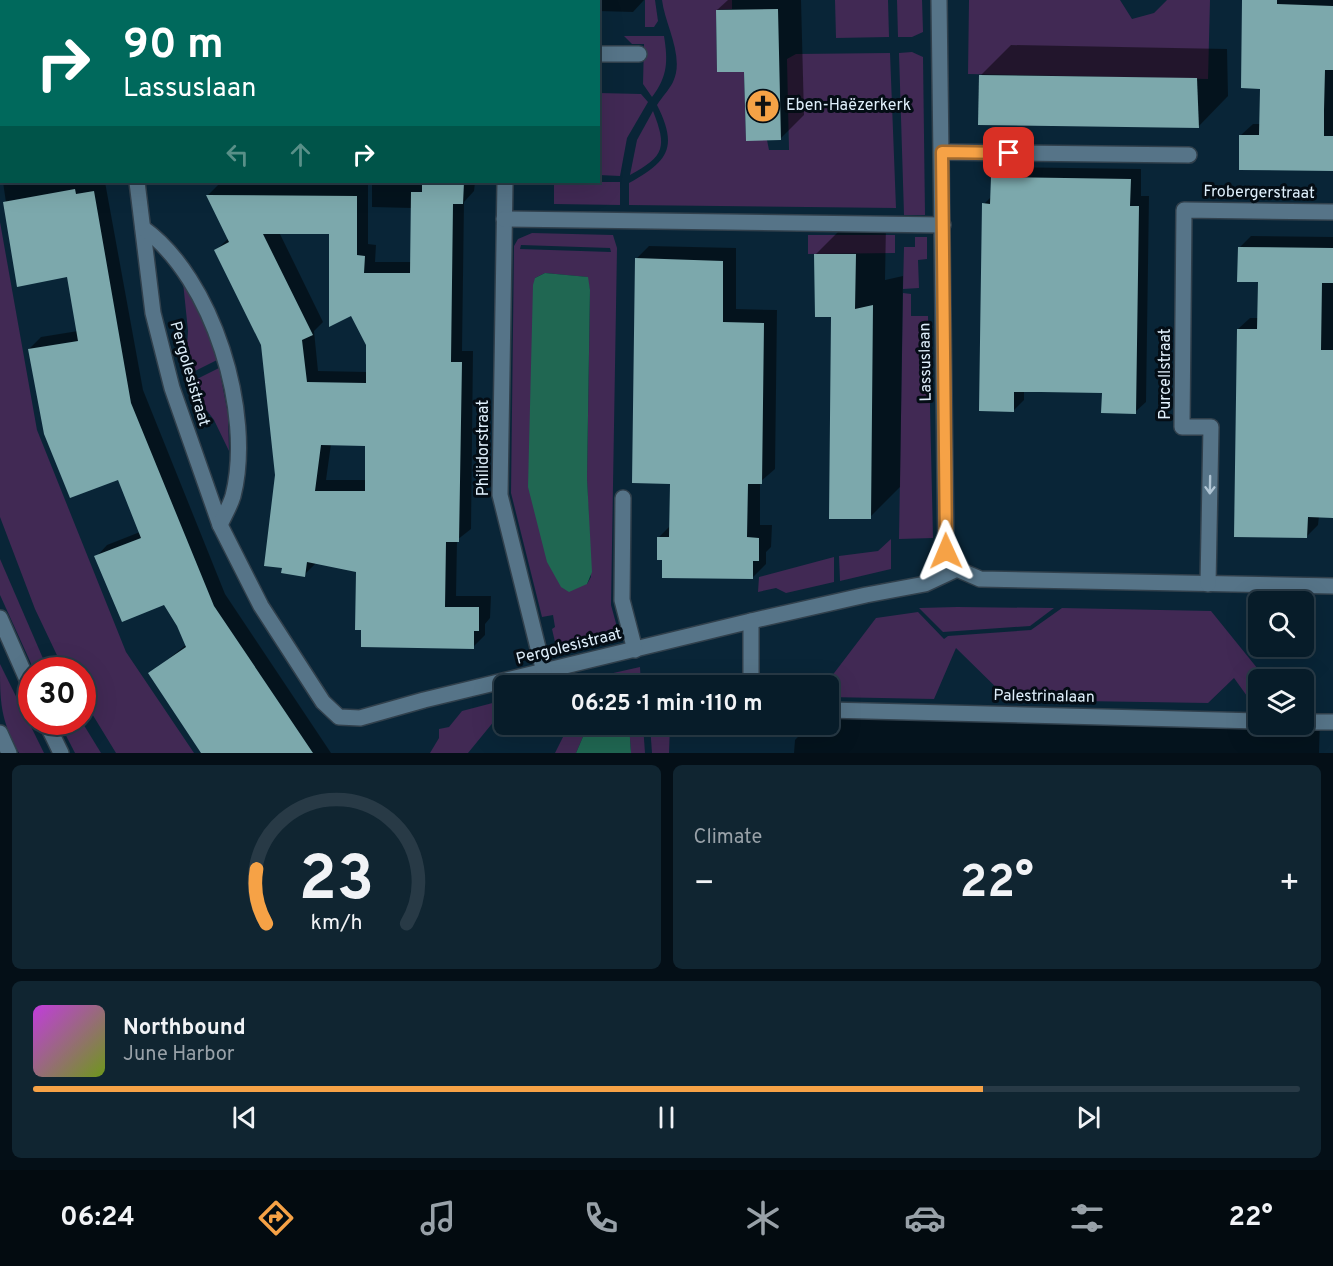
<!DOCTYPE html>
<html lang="en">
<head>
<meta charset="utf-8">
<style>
	:root { --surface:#071c29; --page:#102531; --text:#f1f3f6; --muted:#98a1a8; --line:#283a46; --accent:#f6a246 }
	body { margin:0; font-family:Overpass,sans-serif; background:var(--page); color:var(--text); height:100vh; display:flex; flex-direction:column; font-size:22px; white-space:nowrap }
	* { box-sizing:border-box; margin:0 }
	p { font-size:20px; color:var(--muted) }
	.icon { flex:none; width:33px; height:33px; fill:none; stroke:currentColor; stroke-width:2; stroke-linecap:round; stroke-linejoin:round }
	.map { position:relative; height:753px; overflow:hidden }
	.sheet { display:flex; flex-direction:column; gap:12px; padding:12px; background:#040f17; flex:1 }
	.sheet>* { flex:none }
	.banner { position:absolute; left:0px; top:0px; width:600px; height:183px; box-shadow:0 6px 24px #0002,0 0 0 2px var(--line); background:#00695c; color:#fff; overflow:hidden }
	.buttons { position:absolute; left:1248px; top:591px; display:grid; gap:12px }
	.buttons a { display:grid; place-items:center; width:66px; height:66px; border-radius:9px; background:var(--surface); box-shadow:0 6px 24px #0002,0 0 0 2px var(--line); font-size:30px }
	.speed { position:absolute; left:18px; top:657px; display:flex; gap:12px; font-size:30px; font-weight:700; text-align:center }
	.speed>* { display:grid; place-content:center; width:78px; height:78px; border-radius:50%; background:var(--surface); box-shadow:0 6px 24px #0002,0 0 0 2px var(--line); line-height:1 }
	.speed .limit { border:9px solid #d22; background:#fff; color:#111 }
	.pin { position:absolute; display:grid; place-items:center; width:51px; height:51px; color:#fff; margin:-26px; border-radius:12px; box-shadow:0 3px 9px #0006 }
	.me { position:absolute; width:66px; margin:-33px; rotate:359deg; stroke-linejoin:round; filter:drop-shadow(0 0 4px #0008) }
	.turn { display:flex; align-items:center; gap:21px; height:126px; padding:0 24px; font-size:27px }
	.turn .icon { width:78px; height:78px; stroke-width:2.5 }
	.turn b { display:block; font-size:42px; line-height:51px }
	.lanes { display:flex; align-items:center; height:57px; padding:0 24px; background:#0003; justify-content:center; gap:30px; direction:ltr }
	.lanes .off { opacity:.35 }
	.big { font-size:45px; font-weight:700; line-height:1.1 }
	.sheet .card { flex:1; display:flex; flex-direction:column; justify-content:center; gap:9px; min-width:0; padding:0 21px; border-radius:9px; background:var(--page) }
	.sheet .dial { align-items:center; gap:0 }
	.dial svg { height:156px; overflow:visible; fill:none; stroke:var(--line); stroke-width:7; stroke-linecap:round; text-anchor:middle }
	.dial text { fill:var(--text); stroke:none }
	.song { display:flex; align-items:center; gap:18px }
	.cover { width:72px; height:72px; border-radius:9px; background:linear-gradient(135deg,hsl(290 70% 55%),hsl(80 70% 35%)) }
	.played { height:6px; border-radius:3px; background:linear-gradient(90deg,var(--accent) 75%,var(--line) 75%) }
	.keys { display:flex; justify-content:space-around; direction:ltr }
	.heat { display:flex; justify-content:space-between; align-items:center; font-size:33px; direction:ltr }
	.sheet .tiles { flex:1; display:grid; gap:12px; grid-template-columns:1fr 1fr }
	.card:last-child { grid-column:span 2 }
	.trip { position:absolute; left:494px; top:675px; width:345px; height:60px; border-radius:9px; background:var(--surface); box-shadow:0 6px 24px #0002,0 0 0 2px var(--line); font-weight:700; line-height:60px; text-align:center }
	.tab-bar { display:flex; height:96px; justify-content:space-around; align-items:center; background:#030b10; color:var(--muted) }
	.tab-bar .icon { width:42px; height:42px }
	.tab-bar .active { color:var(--accent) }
	.tab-bar b { font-size:27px; color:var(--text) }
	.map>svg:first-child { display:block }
	.green { fill:#412954; fill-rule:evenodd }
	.water { fill:#206752 }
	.shadow { fill:#0007; fill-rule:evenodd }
	.building { fill:#7ca8ac; fill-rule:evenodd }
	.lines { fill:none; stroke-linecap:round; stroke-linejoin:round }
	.minor-casing { stroke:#31404c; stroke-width:18 }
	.secondary-casing { stroke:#31404c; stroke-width:18 }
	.minor { stroke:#567488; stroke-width:15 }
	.secondary { stroke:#567488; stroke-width:15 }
	.oneway { stroke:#afc4d3 }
	.route-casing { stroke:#a0692e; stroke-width:15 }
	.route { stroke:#f6a246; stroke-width:10 }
	.labels { text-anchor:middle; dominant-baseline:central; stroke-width:6; stroke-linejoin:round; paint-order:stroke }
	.poi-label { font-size:16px; fill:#dfeffb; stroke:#040d15; text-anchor:start }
	.street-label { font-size:16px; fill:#dfeffb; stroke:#040d15 }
</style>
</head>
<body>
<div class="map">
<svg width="1333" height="753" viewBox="0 0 1333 753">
	<rect width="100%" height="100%" fill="#092537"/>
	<!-- green -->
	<g class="green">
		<polygon points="645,0 655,0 658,21 654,27 645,27"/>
		<path d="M 662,0 L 732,0 L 732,9 L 716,10 L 717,72 L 744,72 L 746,140 L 767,140 L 769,150 L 789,150 L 787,59 L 796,54 L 890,53 L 896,208 L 629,205 L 629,183 C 669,161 678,147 657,105 C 662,97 669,90 673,82 C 685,57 665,25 662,0 Z"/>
		<polygon points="835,0 888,0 889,37 836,38"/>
		<polygon points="897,0 922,0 923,32 912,37 898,37"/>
		<polygon points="969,0 1120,0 1132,19 1154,13 1167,0 1210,0 1208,79 968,74"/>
		<path d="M 624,36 L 664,36 C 668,61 668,76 652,97 L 643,84 L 644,44 L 632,44 Z"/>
		<polygon points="912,52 923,57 925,215 904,215 899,53"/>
		<polygon points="599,93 641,94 648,102 627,138 620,176 599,175"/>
		<path d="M 653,111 C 667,147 665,156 630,175 L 637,140 Z"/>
		<polygon points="554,182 620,182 620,205 554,204"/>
		<polygon points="0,222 37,430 126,652 194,753 116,753 83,699 82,670 64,670 35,609 0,517"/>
		<path d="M 532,233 L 613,235 L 617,248 L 611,605 L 617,627 L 608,635 L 567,645 L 555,642 L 552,629 L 555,627 L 553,615 L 542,617 L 511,493 L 514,246 L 518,239 ZM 521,245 L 610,248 L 611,252 L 520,249 ZM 545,273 L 587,277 L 590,291 L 587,478 L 591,577 L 587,584 L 535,278 Z"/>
		<polygon points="808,235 895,235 895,253 808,254"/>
		<polygon points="915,237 927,237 927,259 918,260 919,288 903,289 904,247 915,247"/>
		<polygon points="183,282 206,328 217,360 185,376 188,331"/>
		<polygon points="903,293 911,294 911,316 928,316 933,538 899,539"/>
		<polygon points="219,368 228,414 229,451 214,420 187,384"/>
		<polygon points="891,539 891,569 840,581 839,556 878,551"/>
		<polygon points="834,557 834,582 786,593 776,588 758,592 759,577"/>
		<polygon points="0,559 48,670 34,670 0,595"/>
		<polygon points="957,607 1054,608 1030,626 943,632 919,608"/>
		<polygon points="1062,608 1211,611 1266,679 1258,680 1258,703 1252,703 1234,678 1208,703 1009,700 956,648 934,699 828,697 828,686 825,685 876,618 918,612 944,639 948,636 1031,630"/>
		<path d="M 0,664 L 44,753 L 19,753 C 0,719 0,702 0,664 Z"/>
		<path d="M 640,667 L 641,685 L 626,685 L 622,680 C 609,682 601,685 587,686 L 591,678 Z"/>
		<polygon points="504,700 504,709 468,753 430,753 439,738 439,729 449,727 462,711"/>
		<polygon points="59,722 82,722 101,753 75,753"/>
		<polygon points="569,725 588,725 576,753 555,753"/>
		<polygon points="629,725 643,725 645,753 631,753"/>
		<polygon points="650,725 670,725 669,753 652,753"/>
	</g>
	<!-- water -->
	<g class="water">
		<polygon points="545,273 588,277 590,290 587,478 592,572 587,584 569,592 561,587 547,562 528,487 533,285 535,278"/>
		<polygon points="588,725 629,725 631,753 576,753"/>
	</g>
	<!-- shadow -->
	<g class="shadow">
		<polygon points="1,0 103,0 103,2 2,2 0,28"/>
		<polygon points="118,0 287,0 118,2"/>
		<polygon points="337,0 644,0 633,12 598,11 598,2"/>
		<polygon points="728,0 801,0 804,115 780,139 717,10"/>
		<polygon points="1244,0 1333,0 1333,170 1241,135 1253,124 1261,124 1262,87"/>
		<polygon points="1011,45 1227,49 1228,96 1198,127 981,75"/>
		<polygon points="1003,167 1141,169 1141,196 1149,196 1146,402 1135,412 1103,392 1024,391 1024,400 1014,410 984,204 992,196 992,178"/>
		<polygon points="3,182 105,182 143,390 225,594 331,753 203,753 150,674 187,644 179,625 164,603 96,557 107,545 140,532 118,478 29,349 41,337 78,331 68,275 18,285"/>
		<path d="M 372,182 L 475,182 L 474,191 L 464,202 L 462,351 L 473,351 L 471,529 L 457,540 L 456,596 L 491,596 L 490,618 L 485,624 L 485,635 L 473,647 L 357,571 L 316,563 L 304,575 L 277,475 L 262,344 L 215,251 L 229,238 L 208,195 L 219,184 L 368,185 L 368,244 L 376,245 L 375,262 L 412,262 L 412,208 L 372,207 ZM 279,232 L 331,232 L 367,344 L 367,372 L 318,371 L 314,331 L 323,322 ZM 331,444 L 366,444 L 366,480 L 326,480 Z"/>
		<polygon points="846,224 886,225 885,280 903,276 900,487 870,517 833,315 816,254"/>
		<polygon points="1251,236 1333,237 1333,517 1319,516 1318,525 1307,536 1238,329 1250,318 1259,318 1259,280 1240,247"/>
		<polygon points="649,246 736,248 736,309 777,310 775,469 760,482 760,525 772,525 771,547 766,552 766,564 752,578 664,559 659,537 671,525 671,482 636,259"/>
		<polygon points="828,710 1258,724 1304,724 1320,718 1319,753 794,753 795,740 810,724 828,724"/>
	</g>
	<!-- building -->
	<g class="building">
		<polygon points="1242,0 1277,0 1277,4 1333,6 1333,70 1325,70 1324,110 1324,136 1333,136 1333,171 1239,170 1239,135 1259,135 1260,89 1241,88"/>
		<polygon points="778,9 781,140 746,141 744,72 717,72 716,10"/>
		<polygon points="979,75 1197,78 1199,128 978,125"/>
		<polygon points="991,177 1131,179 1130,206 1139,206 1136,414 1101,413 1102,393 1041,392 1014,392 1014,412 979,411 982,203 990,204"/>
		<path d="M 422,182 L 464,182 L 463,204 L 453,204 L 451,362 L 462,362 L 459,542 L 446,542 L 445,607 L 479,607 L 479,631 L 474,631 L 474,649 L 361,647 L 361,630 L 355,630 L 356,572 L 307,562 L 305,577 L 281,573 L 282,568 L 264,566 L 275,475 L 261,345 L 214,250 L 229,242 L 206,195 L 357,196 L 357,255 L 365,256 L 364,273 L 410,273 L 411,192 L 422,192 ZM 263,234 L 329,234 L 329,327 L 351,316 L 366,345 L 366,383 L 307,382 L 302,340 L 313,335 ZM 321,445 L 365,446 L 365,491 L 315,491 Z"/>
		<polygon points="75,189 76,194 94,191 131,403 214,606 313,753 201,753 148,673 186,647 177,626 164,605 122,622 94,556 141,538 118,480 70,498 44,434 28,349 78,341 67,277 17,287 3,202"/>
		<polygon points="1238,247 1333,248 1333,283 1322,283 1321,350 1333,350 1333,518 1308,517 1307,538 1234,537 1237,329 1257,329 1258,282 1237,282"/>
		<polygon points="814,254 856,254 855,309 873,305 871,519 829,519 831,317 815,317"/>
		<polygon points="635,258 723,261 723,322 764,323 762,484 748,484 747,537 759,538 759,561 753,561 753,579 662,578 662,560 657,560 657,537 669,537 670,484 632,483"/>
	</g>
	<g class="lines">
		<defs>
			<g id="minor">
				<polyline points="939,0 946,551 957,569"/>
				<polyline points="598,54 639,54"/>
				<polyline points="942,152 1189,155"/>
				<polyline points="137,182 153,313 172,388 220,525 261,606 323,702 339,717 360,718 424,700 751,621 866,595 925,584 957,569"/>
				<polyline points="505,182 500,495 544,672"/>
				<polyline points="504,219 943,225"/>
				<path d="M 143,228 C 213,278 254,413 233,496 C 230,506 224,516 220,525"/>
				<polyline points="623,498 622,600 635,650"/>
				<polyline points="957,569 980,579 1333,586"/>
				<polyline points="1208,584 1211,427 1182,427 1184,210 1333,212"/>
				<polyline points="751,686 751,621"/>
				<polyline points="828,710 1258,721"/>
				<polyline points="1304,722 1333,722"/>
			</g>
			<g id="secondary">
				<polyline points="0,618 32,691"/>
				<polyline points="46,722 61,753"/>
				<polyline points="0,733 9,753"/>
			</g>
		</defs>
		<!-- minor casing -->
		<use href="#minor" class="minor-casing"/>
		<!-- secondary casing -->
		<use href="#secondary" class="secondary-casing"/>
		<!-- minor -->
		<use href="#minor" class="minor"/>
		<!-- secondary -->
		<use href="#secondary" class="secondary"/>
	</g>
	<!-- one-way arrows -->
	<defs><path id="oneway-shaft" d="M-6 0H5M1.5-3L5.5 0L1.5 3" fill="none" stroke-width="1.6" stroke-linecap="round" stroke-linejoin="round" transform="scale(1.5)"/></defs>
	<use class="oneway" href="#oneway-shaft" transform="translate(1210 485) rotate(91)"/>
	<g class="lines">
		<defs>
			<polyline id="route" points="946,551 942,152 1009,153"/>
		</defs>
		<!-- route casing -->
		<use href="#route" class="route-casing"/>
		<!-- route -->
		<use href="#route" class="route"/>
	</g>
	<!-- icons -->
	<defs>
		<symbol id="church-disc" viewBox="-11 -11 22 22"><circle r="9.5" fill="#f6a246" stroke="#040d15"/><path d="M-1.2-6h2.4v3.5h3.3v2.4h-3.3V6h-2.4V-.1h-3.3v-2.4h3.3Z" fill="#111"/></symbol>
	</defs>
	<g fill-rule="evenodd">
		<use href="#church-disc" x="744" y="87" width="38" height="38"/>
	</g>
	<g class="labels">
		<!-- poi labels -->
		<g class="poi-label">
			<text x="786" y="106">Eben-Haëzerkerk</text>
		</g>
		<!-- street labels -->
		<g class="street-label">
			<text transform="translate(1259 193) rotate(1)">Frobergerstraat</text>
			<text transform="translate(926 362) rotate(-91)">Lassuslaan</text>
			<text transform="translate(189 374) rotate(74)">Pergolesistraat</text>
			<text transform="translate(1166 374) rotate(-90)">Purcellstraat</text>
			<text transform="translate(484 448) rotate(-90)">Philidorstraat</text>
			<text transform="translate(569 647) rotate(-14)">Pergolesistraat</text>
			<text transform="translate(1044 697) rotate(1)">Palestrinalaan</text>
		</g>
	</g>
</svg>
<div class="buttons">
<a><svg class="icon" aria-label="search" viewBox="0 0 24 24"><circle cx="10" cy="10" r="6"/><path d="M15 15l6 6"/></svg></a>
<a><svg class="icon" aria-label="layers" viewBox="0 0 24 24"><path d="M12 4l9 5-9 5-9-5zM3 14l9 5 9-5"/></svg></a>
</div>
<div class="speed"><div class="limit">30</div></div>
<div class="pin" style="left:1009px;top:153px;background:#d93025"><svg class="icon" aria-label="arrive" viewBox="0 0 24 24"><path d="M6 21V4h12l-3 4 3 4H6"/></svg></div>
<svg class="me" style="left:946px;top:551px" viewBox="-20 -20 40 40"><path d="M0-17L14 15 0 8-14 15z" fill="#f6a246" stroke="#fff" stroke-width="4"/></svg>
<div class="trip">06:25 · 1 min · 110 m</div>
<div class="banner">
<div class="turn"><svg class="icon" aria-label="right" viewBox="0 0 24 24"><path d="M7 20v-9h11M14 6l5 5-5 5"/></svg><div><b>90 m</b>Lassuslaan</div></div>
<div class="lanes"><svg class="icon off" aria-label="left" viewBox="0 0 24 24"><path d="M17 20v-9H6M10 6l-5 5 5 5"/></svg><svg class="icon off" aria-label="ahead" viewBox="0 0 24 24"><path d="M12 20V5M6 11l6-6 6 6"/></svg><svg class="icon" aria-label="right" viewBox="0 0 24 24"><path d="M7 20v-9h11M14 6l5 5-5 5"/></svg></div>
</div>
</div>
<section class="sheet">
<div class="tiles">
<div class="card dial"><svg viewBox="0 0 100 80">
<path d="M14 69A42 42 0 1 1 86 69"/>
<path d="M14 69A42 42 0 0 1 9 41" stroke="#f6a246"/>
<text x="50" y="56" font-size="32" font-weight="700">23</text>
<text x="50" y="72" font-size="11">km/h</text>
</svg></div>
<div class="card"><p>Climate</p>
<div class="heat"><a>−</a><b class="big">22°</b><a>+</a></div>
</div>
<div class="card">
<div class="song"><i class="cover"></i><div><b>Northbound</b><p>June Harbor</p></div></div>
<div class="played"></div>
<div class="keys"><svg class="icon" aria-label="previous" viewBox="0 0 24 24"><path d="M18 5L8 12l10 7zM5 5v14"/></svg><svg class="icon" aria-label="pause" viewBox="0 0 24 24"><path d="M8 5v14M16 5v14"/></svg><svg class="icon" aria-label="next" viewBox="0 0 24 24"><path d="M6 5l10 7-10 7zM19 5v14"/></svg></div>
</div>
</div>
</section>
<nav class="tab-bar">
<b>06:24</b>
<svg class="icon active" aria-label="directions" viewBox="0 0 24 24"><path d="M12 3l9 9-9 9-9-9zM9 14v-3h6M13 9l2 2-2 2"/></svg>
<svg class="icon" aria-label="music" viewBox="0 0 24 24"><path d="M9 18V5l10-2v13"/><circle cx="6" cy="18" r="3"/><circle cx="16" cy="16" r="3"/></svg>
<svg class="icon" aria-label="phone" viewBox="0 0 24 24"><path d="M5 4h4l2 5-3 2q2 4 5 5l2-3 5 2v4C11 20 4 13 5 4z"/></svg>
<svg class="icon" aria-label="climate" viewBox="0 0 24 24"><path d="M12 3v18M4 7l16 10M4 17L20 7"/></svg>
<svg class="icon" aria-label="car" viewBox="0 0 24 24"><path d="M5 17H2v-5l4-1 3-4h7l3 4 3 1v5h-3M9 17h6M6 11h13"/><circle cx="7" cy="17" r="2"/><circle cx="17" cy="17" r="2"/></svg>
<svg class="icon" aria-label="filters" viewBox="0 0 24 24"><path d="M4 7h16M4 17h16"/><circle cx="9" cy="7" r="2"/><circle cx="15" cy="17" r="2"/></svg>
<b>22°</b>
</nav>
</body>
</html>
